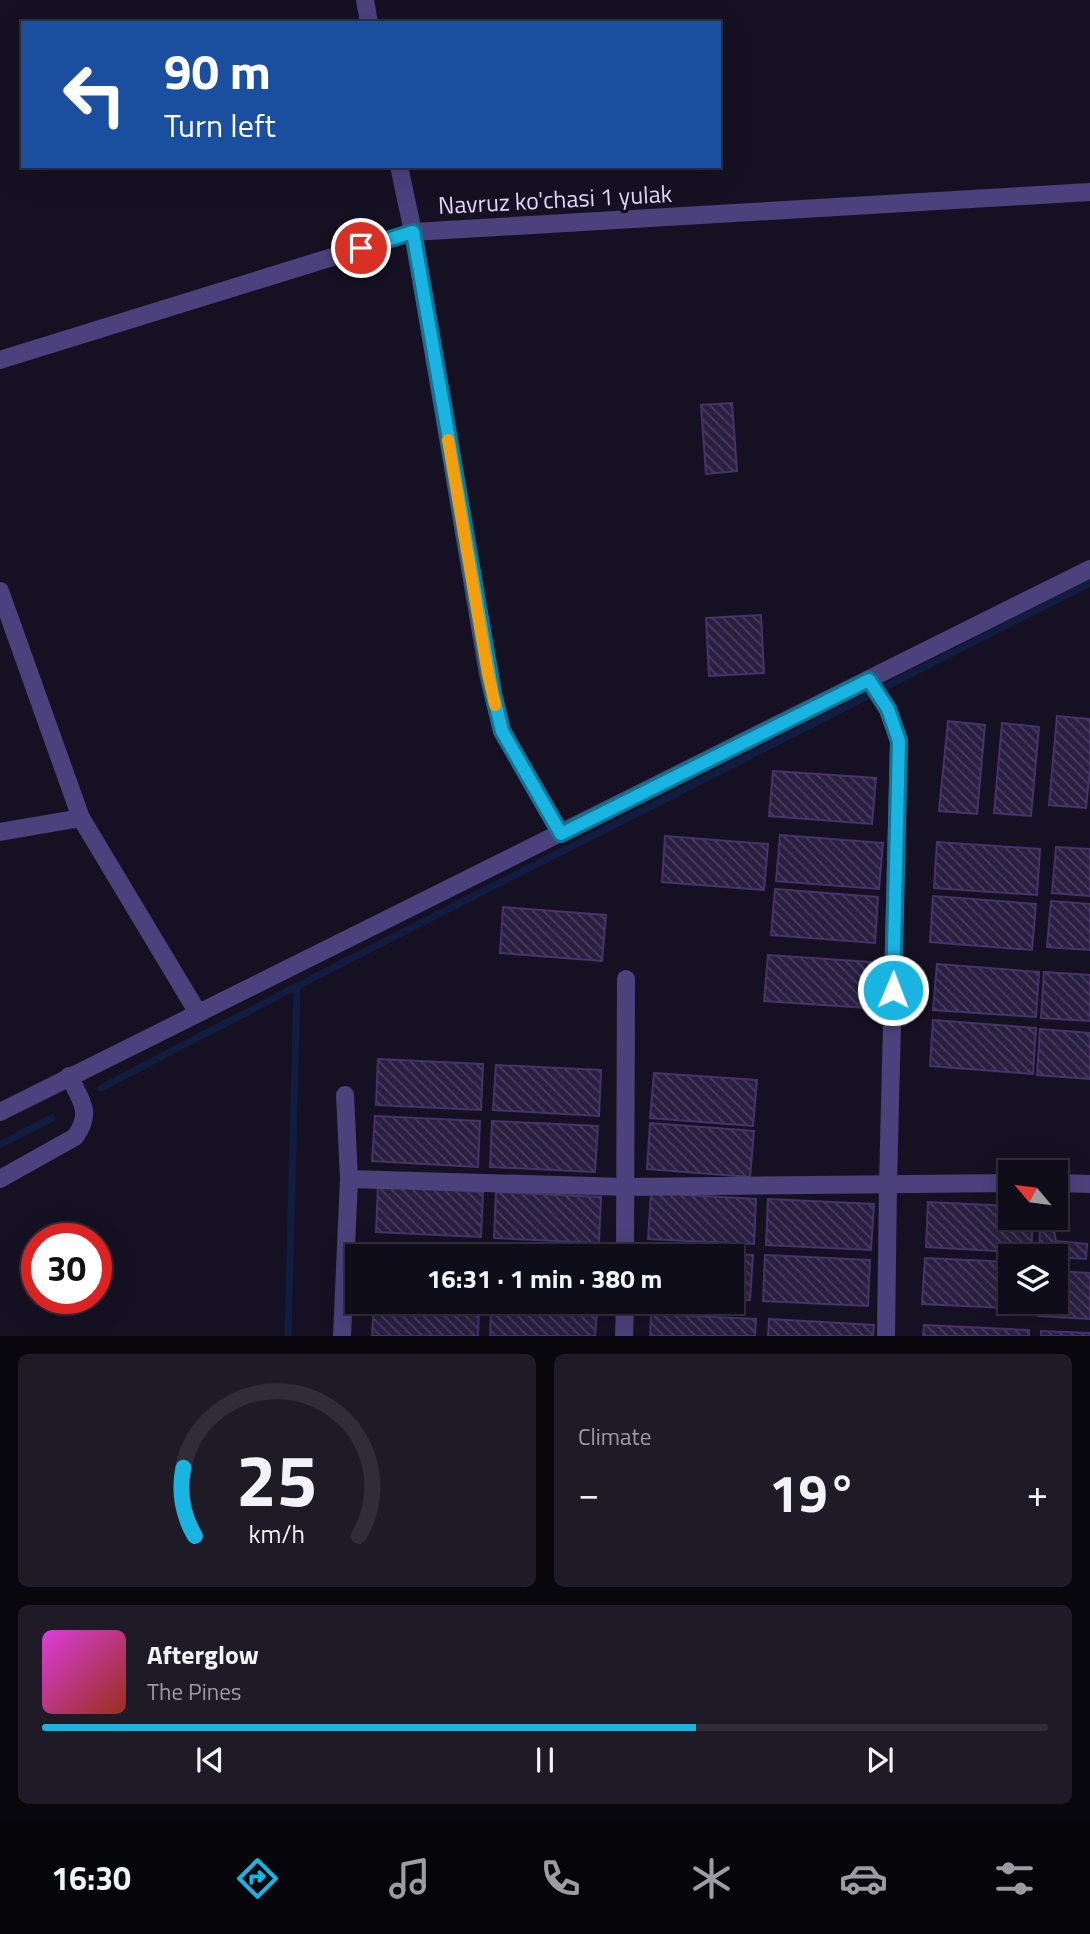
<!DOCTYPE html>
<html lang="en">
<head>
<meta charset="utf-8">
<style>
	:root { --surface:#100d1a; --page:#1e1b27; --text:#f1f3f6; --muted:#9c9ca2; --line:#302d39; --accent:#1ab4e2 }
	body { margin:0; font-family:"Titillium Web",sans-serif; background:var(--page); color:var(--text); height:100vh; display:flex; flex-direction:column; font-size:26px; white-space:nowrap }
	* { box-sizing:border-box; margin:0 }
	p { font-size:23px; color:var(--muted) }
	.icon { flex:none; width:38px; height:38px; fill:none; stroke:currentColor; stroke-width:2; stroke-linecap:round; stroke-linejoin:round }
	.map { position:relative; height:1336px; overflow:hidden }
	.side { display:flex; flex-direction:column; gap:18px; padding:18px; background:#09070e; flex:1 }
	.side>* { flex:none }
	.hud { position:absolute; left:21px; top:21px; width:700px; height:147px; border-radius:0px; box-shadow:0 7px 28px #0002,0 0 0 2px var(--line); background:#1a4fa0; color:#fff; overflow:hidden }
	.needle { width:46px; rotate:299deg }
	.tools { position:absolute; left:998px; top:1160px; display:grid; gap:14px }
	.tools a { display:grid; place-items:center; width:70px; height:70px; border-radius:0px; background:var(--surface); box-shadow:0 7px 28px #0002,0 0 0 2px var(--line); font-size:35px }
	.speed { position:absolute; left:21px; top:1223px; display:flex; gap:14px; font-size:35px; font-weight:700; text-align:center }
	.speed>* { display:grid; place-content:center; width:91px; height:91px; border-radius:50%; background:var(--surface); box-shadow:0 7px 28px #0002,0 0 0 2px var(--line); line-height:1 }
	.speed .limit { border:10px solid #d22; background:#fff; color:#111 }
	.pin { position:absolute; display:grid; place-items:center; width:60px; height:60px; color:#fff; margin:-30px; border:4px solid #fff; border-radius:50%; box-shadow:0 2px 7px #0007 }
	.me { position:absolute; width:77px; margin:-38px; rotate:1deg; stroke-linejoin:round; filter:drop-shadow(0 0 5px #0008) }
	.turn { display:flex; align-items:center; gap:24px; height:147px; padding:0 28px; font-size:32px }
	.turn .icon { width:91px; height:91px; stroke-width:2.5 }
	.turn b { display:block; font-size:49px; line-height:60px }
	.big { font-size:52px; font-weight:700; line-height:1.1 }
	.side .widget { flex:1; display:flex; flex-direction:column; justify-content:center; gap:10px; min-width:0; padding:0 24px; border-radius:10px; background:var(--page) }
	.side .dial { align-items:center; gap:0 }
	.dial svg { height:182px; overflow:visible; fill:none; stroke:var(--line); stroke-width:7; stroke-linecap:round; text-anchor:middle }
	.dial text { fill:var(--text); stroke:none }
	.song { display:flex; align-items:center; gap:21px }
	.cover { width:84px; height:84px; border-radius:10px; background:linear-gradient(135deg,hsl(300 70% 55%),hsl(10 70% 35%)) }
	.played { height:7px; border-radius:4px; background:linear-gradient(90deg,var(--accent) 65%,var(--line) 65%) }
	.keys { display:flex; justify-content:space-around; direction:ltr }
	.heat { display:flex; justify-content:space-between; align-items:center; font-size:38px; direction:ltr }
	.side .tiles { flex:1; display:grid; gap:18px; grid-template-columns:1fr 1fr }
	.widget:last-child { grid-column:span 2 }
	.trip { position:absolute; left:345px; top:1244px; width:399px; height:70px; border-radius:0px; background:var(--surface); box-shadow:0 7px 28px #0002,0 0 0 2px var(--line); font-weight:700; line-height:70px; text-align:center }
	.tabs { display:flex; height:112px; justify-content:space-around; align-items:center; background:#06050a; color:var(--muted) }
	.tabs .icon { width:49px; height:49px }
	.tabs .selected { color:var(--accent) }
	.tabs b { font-size:32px; color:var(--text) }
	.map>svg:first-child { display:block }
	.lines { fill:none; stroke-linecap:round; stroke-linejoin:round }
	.stream { stroke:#111d40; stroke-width:7 }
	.building { fill:url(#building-back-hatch); stroke:#45336a; stroke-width:2 }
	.minor { stroke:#4b417c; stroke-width:18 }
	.route-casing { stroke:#117593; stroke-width:18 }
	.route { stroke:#1ab4e2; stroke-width:12 }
	.slow { stroke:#f59e0b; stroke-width:12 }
	.labels { text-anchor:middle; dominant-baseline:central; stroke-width:7; stroke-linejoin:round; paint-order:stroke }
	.street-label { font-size:24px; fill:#dfd6fa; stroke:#161122 }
</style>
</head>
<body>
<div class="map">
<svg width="1090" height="1336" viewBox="0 0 1090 1336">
	<defs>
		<pattern id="building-back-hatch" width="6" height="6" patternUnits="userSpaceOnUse" patternTransform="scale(1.75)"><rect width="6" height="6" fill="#2a1f41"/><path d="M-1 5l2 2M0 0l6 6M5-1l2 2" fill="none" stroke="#483f5d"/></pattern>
	</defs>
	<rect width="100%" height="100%" fill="#161122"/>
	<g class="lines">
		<!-- stream -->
		<g class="stream">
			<polyline points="101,1088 297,986 1090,583"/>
			<polyline points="0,1145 52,1118"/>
			<polyline points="288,1336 297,986"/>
		</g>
	</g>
	<!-- building -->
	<g class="building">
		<polygon points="732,403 737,471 706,474 701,405"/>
		<polygon points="761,615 764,673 709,676 706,618"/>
		<polygon points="1057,716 1090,719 1090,769 1086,808 1049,805"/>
		<polygon points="948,721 985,725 977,814 939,811"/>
		<polygon points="1002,723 1039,727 1031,816 994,813"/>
		<polygon points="773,771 876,778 872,824 769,816"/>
		<polygon points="780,835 883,843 879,889 776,881"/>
		<polygon points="665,836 768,844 764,890 662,882"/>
		<polygon points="937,842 1040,849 1037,895 934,888"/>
		<polygon points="1056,847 1090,849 1090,896 1052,893"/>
		<polygon points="775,889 878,897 875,943 771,935"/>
		<polygon points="933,896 1036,904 1032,950 930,942"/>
		<polygon points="1051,901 1090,904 1090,950 1047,947"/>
		<polygon points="503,907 606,915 602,961 500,953"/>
		<polygon points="768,955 871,962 867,1008 764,1001"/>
		<polygon points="937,964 1039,972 1036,1017 933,1010"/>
		<polygon points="1044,972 1090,975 1090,1021 1041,1018"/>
		<polygon points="933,1020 1036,1028 1033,1074 930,1066"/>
		<polygon points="1040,1029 1090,1033 1090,1079 1037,1075"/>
		<polygon points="378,1059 483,1064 481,1110 376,1105"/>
		<polygon points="496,1065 601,1070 599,1116 493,1110"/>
		<polygon points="654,1073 757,1080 753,1126 650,1118"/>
		<polygon points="375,1116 480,1121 478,1167 372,1161"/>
		<polygon points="492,1121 598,1126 595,1172 490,1167"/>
		<polygon points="650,1123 754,1131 750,1177 647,1169"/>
		<polygon points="378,1186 483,1192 481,1237 376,1232"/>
		<polygon points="496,1192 601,1197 599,1243 494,1238"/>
		<polygon points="651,1193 756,1199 754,1244 648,1239"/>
		<polygon points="768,1199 874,1204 871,1250 766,1245"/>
		<polygon points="928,1202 1010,1206 1010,1218 1033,1218 1031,1253 926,1247"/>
		<polygon points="1040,1223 1053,1224 1056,1241 1087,1244 1086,1259 1039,1256"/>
		<polygon points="375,1243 480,1248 480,1256 374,1256"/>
		<polygon points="492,1249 597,1253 597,1256 492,1256"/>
		<polygon points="647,1250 753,1255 750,1300 732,1300 732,1256 647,1256"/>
		<polygon points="765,1255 870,1260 868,1306 763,1301"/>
		<polygon points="925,1258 1010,1262 1010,1302 1028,1302 1028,1309 922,1304"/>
		<polygon points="1055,1271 1090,1273 1090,1319 1038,1316 1039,1302 1055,1302"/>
		<polygon points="374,1304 479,1309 478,1336 372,1336"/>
		<polygon points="491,1309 597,1314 595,1336 490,1336"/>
		<polygon points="651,1314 756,1319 755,1336 650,1336"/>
		<polygon points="769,1319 874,1325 873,1336 768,1336"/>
		<polygon points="924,1325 1029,1330 1029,1336 923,1336"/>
		<polygon points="1041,1331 1090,1333 1090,1336 1041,1336"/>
	</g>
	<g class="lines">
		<!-- minor -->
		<g class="minor">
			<polyline points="365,0 369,23"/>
			<polyline points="399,166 413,232 488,674 502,731 561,834"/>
			<polyline points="0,360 413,232 1090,192"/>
			<polyline points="0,591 81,818 0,832"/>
			<polyline points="869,680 888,710 899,741 888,1184 886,1336"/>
			<polyline points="81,818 198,1013"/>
			<polyline points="0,1112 1090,569"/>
			<path d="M 0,1179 L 75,1137 C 93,1112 81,1101 69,1076"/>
			<polyline points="349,1179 626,1187 1010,1183"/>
			<polyline points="1055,1183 1090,1184"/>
			<polyline points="625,1256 626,979"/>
			<polyline points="342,1336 349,1179 345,1095"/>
			<polyline points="624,1336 625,1302"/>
		</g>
	</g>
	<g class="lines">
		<defs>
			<polyline id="route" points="361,248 413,232 493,693 502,731 561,834 869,680 888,709 899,741 893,990"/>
		</defs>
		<!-- route casing -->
		<use href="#route" class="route-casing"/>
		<!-- route -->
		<use href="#route" class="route"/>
		<!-- slow -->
		<polyline class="slow" points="448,440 488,674 495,705"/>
	</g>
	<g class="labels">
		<!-- street labels -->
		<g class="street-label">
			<text transform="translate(555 199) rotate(-3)">Navruz ko'chasi 1 yulak</text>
		</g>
	</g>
</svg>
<div class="tools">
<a><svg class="needle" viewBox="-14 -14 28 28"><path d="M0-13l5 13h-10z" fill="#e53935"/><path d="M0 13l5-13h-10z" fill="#9c9ca2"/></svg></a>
<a><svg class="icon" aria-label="layers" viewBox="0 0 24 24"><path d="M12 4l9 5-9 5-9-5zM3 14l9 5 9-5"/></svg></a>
</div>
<div class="speed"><div class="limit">30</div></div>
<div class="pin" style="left:361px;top:248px;background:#d93025"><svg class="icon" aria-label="arrive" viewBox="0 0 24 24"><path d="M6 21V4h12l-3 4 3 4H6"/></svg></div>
<svg class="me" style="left:893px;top:990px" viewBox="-20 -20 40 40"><circle r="17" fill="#1ab4e2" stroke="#fff" stroke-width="3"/><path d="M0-11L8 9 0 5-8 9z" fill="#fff"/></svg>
<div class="trip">16:31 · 1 min · 380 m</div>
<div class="hud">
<div class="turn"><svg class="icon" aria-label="left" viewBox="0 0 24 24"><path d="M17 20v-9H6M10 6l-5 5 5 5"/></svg><div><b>90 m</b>Turn left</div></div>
</div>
</div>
<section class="side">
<div class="tiles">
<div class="widget dial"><svg viewBox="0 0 100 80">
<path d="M14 69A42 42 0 1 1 86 69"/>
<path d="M14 69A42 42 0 0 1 9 39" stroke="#1ab4e2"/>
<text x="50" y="56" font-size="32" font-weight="700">25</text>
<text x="50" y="72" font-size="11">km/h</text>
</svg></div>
<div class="widget"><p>Climate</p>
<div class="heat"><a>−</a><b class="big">19°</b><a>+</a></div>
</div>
<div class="widget">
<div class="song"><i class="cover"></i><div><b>Afterglow</b><p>The Pines</p></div></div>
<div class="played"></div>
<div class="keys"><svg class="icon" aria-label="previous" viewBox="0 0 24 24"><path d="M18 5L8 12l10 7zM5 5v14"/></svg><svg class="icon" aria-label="pause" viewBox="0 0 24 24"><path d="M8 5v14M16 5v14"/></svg><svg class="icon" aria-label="next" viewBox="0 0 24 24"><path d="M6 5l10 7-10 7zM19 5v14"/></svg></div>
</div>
</div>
</section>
<nav class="tabs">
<b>16:30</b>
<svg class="icon selected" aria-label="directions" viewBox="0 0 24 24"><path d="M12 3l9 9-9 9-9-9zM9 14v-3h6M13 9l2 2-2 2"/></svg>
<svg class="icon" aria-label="music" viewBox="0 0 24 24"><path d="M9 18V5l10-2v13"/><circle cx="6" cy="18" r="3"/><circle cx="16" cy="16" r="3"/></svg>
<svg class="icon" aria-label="phone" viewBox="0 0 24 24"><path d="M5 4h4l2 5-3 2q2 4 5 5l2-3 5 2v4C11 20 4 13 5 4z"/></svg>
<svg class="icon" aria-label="climate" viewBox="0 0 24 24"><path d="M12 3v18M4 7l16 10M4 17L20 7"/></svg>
<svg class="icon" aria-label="car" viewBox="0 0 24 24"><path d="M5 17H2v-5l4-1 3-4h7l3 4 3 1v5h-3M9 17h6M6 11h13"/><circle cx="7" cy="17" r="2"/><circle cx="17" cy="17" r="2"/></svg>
<svg class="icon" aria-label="filters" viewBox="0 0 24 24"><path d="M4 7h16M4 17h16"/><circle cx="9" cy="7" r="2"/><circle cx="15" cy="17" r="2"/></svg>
</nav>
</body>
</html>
